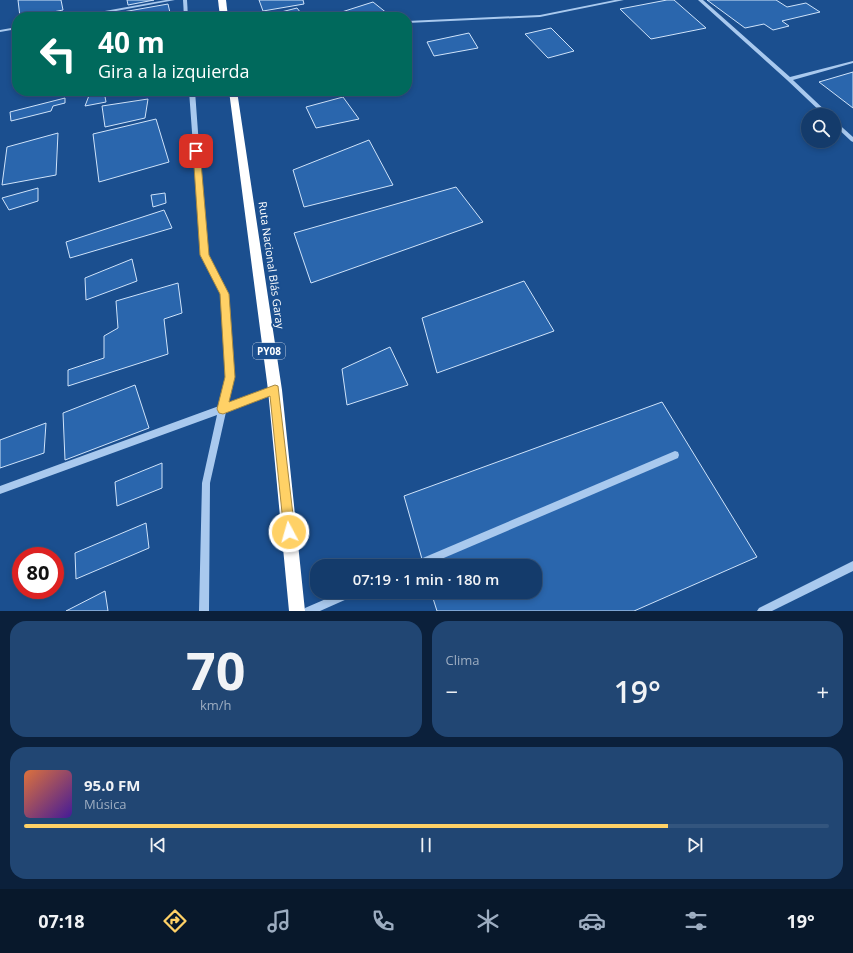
<!DOCTYPE html>
<html lang="es">
<head>
<meta charset="utf-8">
<style>
	:root { --surface:#143b6b; --page:#214673; --text:#f1f3f6; --muted:#9dadc1; --line:#33557e; --accent:#ffd166 }
	body { margin:0; font-family:"Open Sans",sans-serif; background:var(--page); color:var(--text); height:100vh; display:flex; flex-direction:column; font-size:15px; white-space:nowrap }
	* { box-sizing:border-box; margin:0 }
	p { font-size:13px; color:var(--muted) }
	.icon { flex:none; width:22px; height:22px; fill:none; stroke:currentColor; stroke-width:2; stroke-linecap:round; stroke-linejoin:round }
	.map { position:relative; height:611px; overflow:hidden }
	.panel { display:flex; flex-direction:column; gap:10px; padding:10px; background:#0b203b; flex:1 }
	.panel>* { flex:none }
	.hud { position:absolute; left:12px; top:12px; width:400px; height:84px; border-radius:16px; box-shadow:0 2px 6px #0003,0 0 0 1px var(--line); background:#00695c; color:#fff; overflow:hidden }
	.tools { position:absolute; left:801px; top:108px; display:grid; gap:8px }
	.tools a { display:grid; place-items:center; width:40px; height:40px; border-radius:50%; background:var(--surface); box-shadow:0 2px 6px #0003,0 0 0 1px var(--line); font-size:20px }
	.speed { position:absolute; left:12px; top:547px; display:flex; gap:8px; font-size:20px; font-weight:700; text-align:center }
	.speed>* { display:grid; place-content:center; width:52px; height:52px; border-radius:50%; background:var(--surface); box-shadow:0 2px 6px #0003,0 0 0 1px var(--line); line-height:1 }
	.speed .limit { border:6px solid #d22; background:#fff; color:#111 }
	.pin { position:absolute; display:grid; place-items:center; width:34px; height:34px; color:#fff; margin:-17px; border-radius:8px; box-shadow:0 2px 6px #0006 }
	.me { position:absolute; width:44px; margin:-22px; rotate:354deg; stroke-linejoin:round; filter:drop-shadow(0 0 3px #0008) }
	.turn { display:flex; align-items:center; gap:14px; height:84px; padding:0 20px; font-size:18px }
	.turn .icon { width:52px; height:52px; stroke-width:2.5 }
	.turn b { display:block; font-size:28px; line-height:34px }
	.big { font-size:30px; font-weight:600; line-height:1.1 }
	.panel .tile { flex:1; display:flex; flex-direction:column; justify-content:center; gap:6px; min-width:0; padding:0 14px; border-radius:16px; background:var(--page) }
	.panel .dial { align-items:center; gap:0 }
	.dial b { font-size:52px; line-height:1 }
	.song { display:flex; align-items:center; gap:12px }
	.cover { width:48px; height:48px; border-radius:6px; background:linear-gradient(135deg,hsl(20 70% 55%),hsl(260 70% 35%)) }
	.played { height:4px; border-radius:2px; background:linear-gradient(90deg,var(--accent) 80%,var(--line) 80%) }
	.keys { display:flex; justify-content:space-around; direction:ltr }
	.heat { display:flex; justify-content:space-between; align-items:center; font-size:22px; direction:ltr }
	.panel .tiles { flex:1; display:grid; gap:10px; grid-template-columns:1fr 1fr }
	.tile:last-child { grid-column:span 2 }
	.trip { position:absolute; left:310px; top:559px; width:232px; height:40px; border-radius:16px; background:var(--surface); box-shadow:0 2px 6px #0003,0 0 0 1px var(--line); font-weight:600; line-height:40px; text-align:center }
	.tab-bar { display:flex; height:64px; justify-content:space-around; align-items:center; background:#08182b; color:var(--muted) }
	.tab-bar .icon { width:28px; height:28px }
	.tab-bar .current { color:var(--accent) }
	.tab-bar b { font-size:18px; color:var(--text) }
	.map>svg:first-child { display:block }
	.building { fill:#2a66ad; stroke:#cfe3fa }
	.lines { fill:none; stroke-linecap:round; stroke-linejoin:round }
	.minor { fill:#a9c9ee; fill-rule:evenodd }
	.highway { fill:#fff; fill-rule:evenodd }
	.route { fill:#ffd166; stroke:#a68842 }
	.labels { text-anchor:middle; dominant-baseline:central; stroke-width:4; stroke-linejoin:round; paint-order:stroke }
	.shield { fill:#1b4f8f; stroke:#bbcadd; stroke-width:1 }
	.shield-label { font-size:10px; font-weight:bold; fill:#fff }
	.street-label { font-size:11px; fill:#fff; stroke:#1b4f8f }
</style>
</head>
<body>
<div class="map">
<svg width="853" height="611" viewBox="0 0 853 611">
	<rect width="100%" height="100%" fill="#1b4f8f"/>
	<!-- building -->
	<g class="building">
		<polygon points="18,0 61,0 63,10 28,17 20,17"/>
		<polygon points="127,0 154,0 128,5"/>
		<polygon points="259,0 303,0 304,4 263,11"/>
		<polygon points="667,0 674,0 706,28 651,39 620,9"/>
		<polygon points="707,0 776,0 787,7 806,3 820,12 782,21 789,26 773,30 764,24 745,28"/>
		<polygon points="373,2 388,14 376,17 326,17"/>
		<polygon points="168,4 171,17 100,17 100,16"/>
		<polygon points="297,8 304,17 261,17"/>
		<polygon points="551,28 574,51 548,58 525,34"/>
		<polygon points="469,33 478,48 434,56 427,42"/>
		<polygon points="853,72 853,108 819,82"/>
		<polygon points="104,91 106,102 85,106 90,93"/>
		<polygon points="277,91 299,91 279,95"/>
		<polygon points="343,97 359,119 316,128 306,107"/>
		<polygon points="65,98 65,103 53,106 51,111 11,121 10,112"/>
		<polygon points="148,99 145,118 105,127 102,106"/>
		<polygon points="156,119 169,162 99,182 93,134"/>
		<polygon points="58,133 56,175 2,185 7,147"/>
		<polygon points="369,140 393,185 304,207 293,170"/>
		<polygon points="456,187 483,222 311,283 294,233"/>
		<polygon points="38,188 38,201 9,210 2,198"/>
		<polygon points="165,193 166,203 153,207 151,195"/>
		<polygon points="164,210 172,228 70,258 66,242"/>
		<polygon points="132,259 137,281 86,300 85,278"/>
		<polygon points="524,281 554,331 437,373 422,318"/>
		<polygon points="178,283 182,313 164,319 168,354 68,386 68,370 104,358 104,336 118,328 116,301"/>
		<polygon points="390,347 408,385 347,405 342,369"/>
		<polygon points="135,385 149,428 65,460 63,413"/>
		<polygon points="662,402 757,557 634,611 437,611 431,592 535,592 535,566 424,566 404,496"/>
		<polygon points="46,423 44,453 0,468 0,440"/>
		<polygon points="162,463 162,488 117,506 115,482"/>
		<polygon points="146,523 149,548 76,579 75,553"/>
		<polygon points="105,591 108,611 66,611"/>
	</g>
	<g class="lines">
		<!-- minor -->
		<g class="minor">
			<polygon points="166,0 175,0 84,17 75,17 77,16"/>
			<polygon points="183,0 187,0 188,17 184,17"/>
			<polygon points="615,0 624,0 540,17 407,23 407,21 540,15"/>
			<polygon points="698,0 703,0 790,77 853,61 853,63 793,80 830,115 824,115 787,80"/>
			<polygon points="17,27 17,29 0,32 0,30"/>
			<polygon points="189,91 195,91 207,255 227,294 234,377 228,403 275,386 278,387 279,390 278,393 226,412 210,483 209,611 199,611 202,483 217,415 0,494 0,486 219,406 226,377 221,294 201,255"/>
			<polygon points="834,120 853,137 853,142 851,141 834,125"/>
			<polygon points="675,451 678,452 679,455 678,458 425,566 409,566 411,563"/>
			<polygon points="853,561 853,571 772,611 757,611 759,608"/>
			<polygon points="342,592 358,592 356,595 320,611 303,611 305,608"/>
		</g>
		<!-- highway -->
		<g class="highway">
			<polygon points="218,0 226,0 228,17 220,17"/>
			<polygon points="229,91 237,91 282,390 305,611 289,611 268,390"/>
		</g>
	</g>
	<!-- route -->
	<polygon class="route" points="196,148 200,151 209,255 229,294 235,377 229,402 275,385 278,386 295,532 294,536 289,538 285,536 284,532 270,396 223,414 219,413 217,409 225,377 220,294 200,255 193,151"/>
	<g class="labels">
		<!-- shield labels -->
		<rect class="shield" x="253" y="343" width="32" height="16" rx="3"/>
		<g class="shield-label">
			<text x="269" y="351">PY08</text>
		</g>
		<!-- street labels -->
		<g class="street-label">
			<text transform="translate(272 265) rotate(82)">Ruta Nacional Blás Garay</text>
		</g>
	</g>
</svg>
<div class="tools">
<a><svg class="icon" aria-label="search" viewBox="0 0 24 24"><circle cx="10" cy="10" r="6"/><path d="M15 15l6 6"/></svg></a>
</div>
<div class="speed"><div class="limit">80</div></div>
<div class="pin" style="left:196px;top:151px;background:#d93025"><svg class="icon" aria-label="arrive" viewBox="0 0 24 24"><path d="M6 21V4h12l-3 4 3 4H6"/></svg></div>
<svg class="me" style="left:289px;top:532px" viewBox="-20 -20 40 40"><circle r="17" fill="#ffd166" stroke="#fff" stroke-width="3"/><path d="M0-11L8 9 0 5-8 9z" fill="#fff"/></svg>
<div class="trip">07:19 · 1 min · 180 m</div>
<div class="hud">
<div class="turn"><svg class="icon" aria-label="left" viewBox="0 0 24 24"><path d="M17 20v-9H6M10 6l-5 5 5 5"/></svg><div><b>40 m</b>Gira a la izquierda</div></div>
</div>
</div>
<section class="panel">
<div class="tiles">
<div class="tile dial"><b>70</b><p>km/h</p></div>
<div class="tile"><p>Clima</p>
<div class="heat"><a>−</a><b class="big">19°</b><a>+</a></div>
</div>
<div class="tile">
<div class="song"><i class="cover"></i><div><b>95.0 FM</b><p>Música</p></div></div>
<div class="played"></div>
<div class="keys"><svg class="icon" aria-label="previous" viewBox="0 0 24 24"><path d="M18 5L8 12l10 7zM5 5v14"/></svg><svg class="icon" aria-label="pause" viewBox="0 0 24 24"><path d="M8 5v14M16 5v14"/></svg><svg class="icon" aria-label="next" viewBox="0 0 24 24"><path d="M6 5l10 7-10 7zM19 5v14"/></svg></div>
</div>
</div>
</section>
<nav class="tab-bar">
<b>07:18</b>
<svg class="icon current" aria-label="directions" viewBox="0 0 24 24"><path d="M12 3l9 9-9 9-9-9zM9 14v-3h6M13 9l2 2-2 2"/></svg>
<svg class="icon" aria-label="music" viewBox="0 0 24 24"><path d="M9 18V5l10-2v13"/><circle cx="6" cy="18" r="3"/><circle cx="16" cy="16" r="3"/></svg>
<svg class="icon" aria-label="phone" viewBox="0 0 24 24"><path d="M5 4h4l2 5-3 2q2 4 5 5l2-3 5 2v4C11 20 4 13 5 4z"/></svg>
<svg class="icon" aria-label="climate" viewBox="0 0 24 24"><path d="M12 3v18M4 7l16 10M4 17L20 7"/></svg>
<svg class="icon" aria-label="car" viewBox="0 0 24 24"><path d="M5 17H2v-5l4-1 3-4h7l3 4 3 1v5h-3M9 17h6M6 11h13"/><circle cx="7" cy="17" r="2"/><circle cx="17" cy="17" r="2"/></svg>
<svg class="icon" aria-label="filters" viewBox="0 0 24 24"><path d="M4 7h16M4 17h16"/><circle cx="9" cy="7" r="2"/><circle cx="15" cy="17" r="2"/></svg>
<b>19°</b>
</nav>
</body>
</html>
